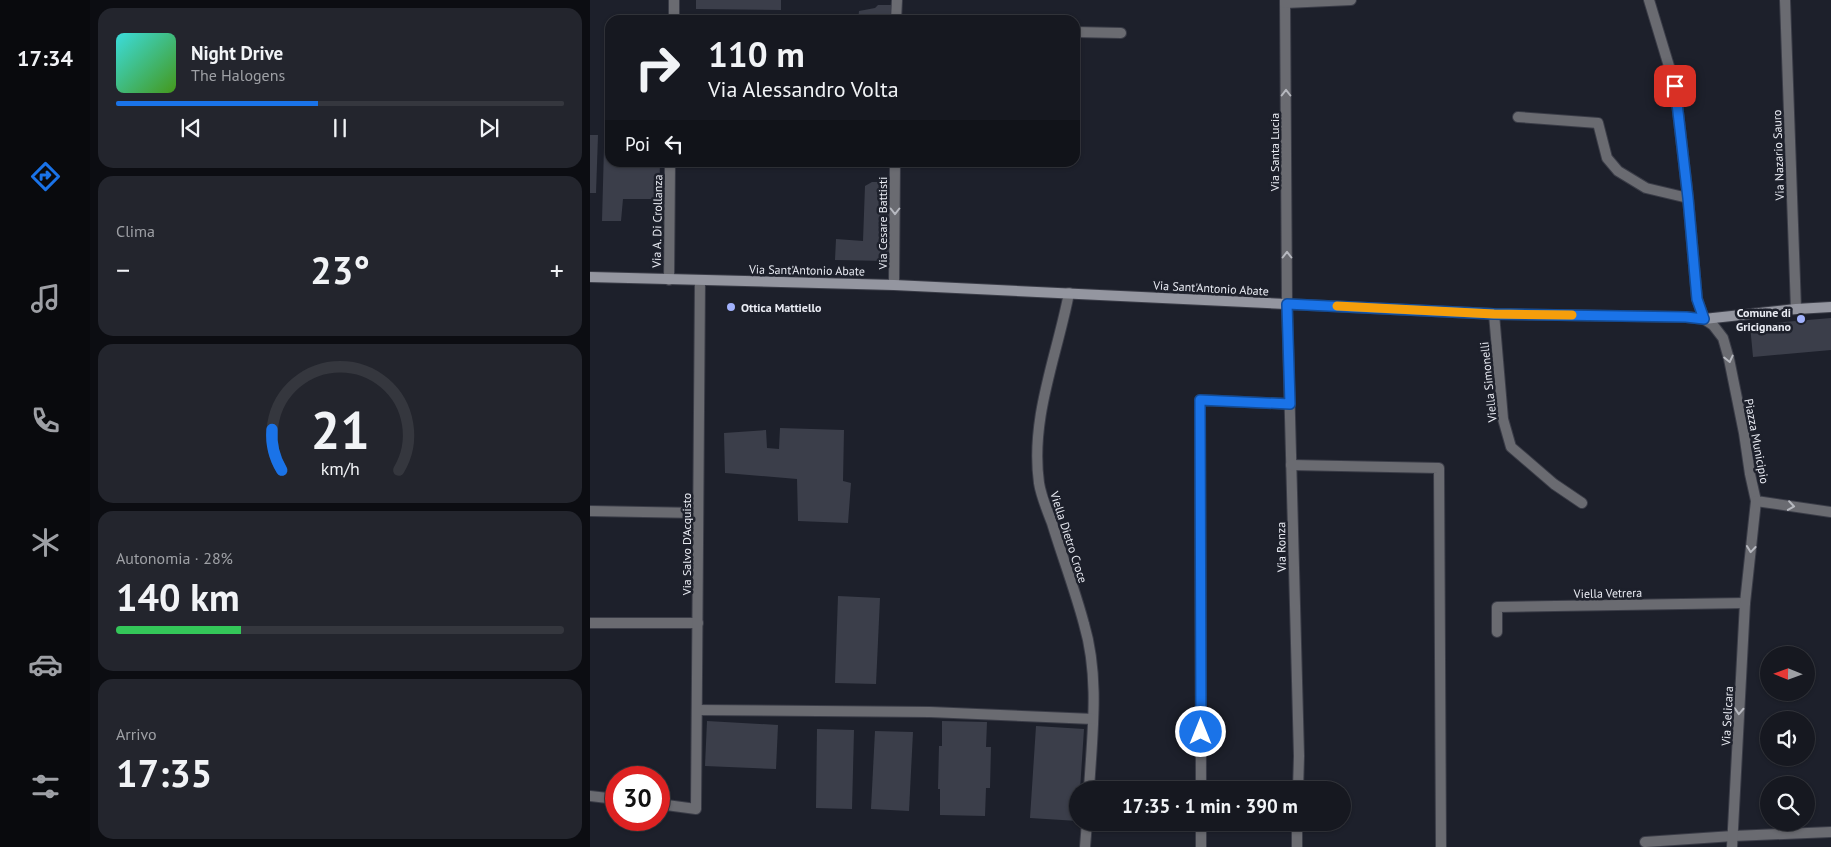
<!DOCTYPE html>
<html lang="it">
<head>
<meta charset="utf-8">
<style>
	:root { --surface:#161820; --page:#23252d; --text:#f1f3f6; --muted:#9ea0a5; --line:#35373e; --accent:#1a73e8 }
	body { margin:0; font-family:"PT Sans",sans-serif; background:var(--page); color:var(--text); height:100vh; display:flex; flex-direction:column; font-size:19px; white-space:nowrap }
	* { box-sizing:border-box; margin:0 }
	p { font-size:16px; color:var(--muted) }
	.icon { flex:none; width:28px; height:28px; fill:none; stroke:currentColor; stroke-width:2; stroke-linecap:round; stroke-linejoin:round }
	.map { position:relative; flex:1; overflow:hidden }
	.panel { display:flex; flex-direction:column; gap:8px; padding:8px; background:#0c0d12; width:500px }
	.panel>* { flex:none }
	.top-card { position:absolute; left:15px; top:15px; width:475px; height:152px; border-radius:15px; box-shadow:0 1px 4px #0004,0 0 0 1px var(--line); background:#161820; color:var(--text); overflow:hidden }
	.needle { width:32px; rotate:271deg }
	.controls { position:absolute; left:1170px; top:646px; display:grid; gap:10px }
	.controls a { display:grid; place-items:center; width:55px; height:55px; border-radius:50%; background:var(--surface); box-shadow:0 1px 4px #0004,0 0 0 1px var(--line); font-size:25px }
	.speed { position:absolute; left:15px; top:766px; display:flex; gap:10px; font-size:25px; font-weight:700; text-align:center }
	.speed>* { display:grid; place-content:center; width:65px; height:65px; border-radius:50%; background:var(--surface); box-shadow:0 1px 4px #0004,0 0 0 1px var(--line); line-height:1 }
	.speed .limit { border:8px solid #d22; background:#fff; color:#111 }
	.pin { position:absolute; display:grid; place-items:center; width:42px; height:42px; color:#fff; margin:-21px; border-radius:10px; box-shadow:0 2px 8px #0006 }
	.me { position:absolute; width:55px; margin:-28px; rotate:0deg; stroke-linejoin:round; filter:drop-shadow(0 0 4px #0008) }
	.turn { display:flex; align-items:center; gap:18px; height:105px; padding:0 20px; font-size:22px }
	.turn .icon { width:65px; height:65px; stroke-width:2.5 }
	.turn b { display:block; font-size:35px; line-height:42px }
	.then { display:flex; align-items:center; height:48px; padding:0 20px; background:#0003; gap:10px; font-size:19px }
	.big { font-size:38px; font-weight:700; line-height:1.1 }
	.panel .widget { flex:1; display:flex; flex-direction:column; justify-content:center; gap:8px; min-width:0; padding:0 18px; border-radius:15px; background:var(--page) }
	.panel .dial { align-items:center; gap:0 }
	.dial svg { height:130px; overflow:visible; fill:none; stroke:var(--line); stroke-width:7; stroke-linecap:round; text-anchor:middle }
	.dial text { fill:var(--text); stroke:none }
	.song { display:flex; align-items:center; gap:15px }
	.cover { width:60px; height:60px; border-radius:8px; background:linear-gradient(135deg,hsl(180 70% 55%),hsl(100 70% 35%)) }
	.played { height:5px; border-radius:2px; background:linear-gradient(90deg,var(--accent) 45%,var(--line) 45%) }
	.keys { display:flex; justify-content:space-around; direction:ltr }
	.heat { display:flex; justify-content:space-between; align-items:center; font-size:28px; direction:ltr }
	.charge { height:8px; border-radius:4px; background:linear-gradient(90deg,#34c759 28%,var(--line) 0) }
	.trip { position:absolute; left:479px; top:781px; width:282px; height:50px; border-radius:25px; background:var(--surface); box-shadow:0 1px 4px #0004,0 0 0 1px var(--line); font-weight:700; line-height:50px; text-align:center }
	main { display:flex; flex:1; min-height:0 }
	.tab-bar { display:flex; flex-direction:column; width:90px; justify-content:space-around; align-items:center; background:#090a0d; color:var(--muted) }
	.tab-bar .icon { width:35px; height:35px }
	.tab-bar .active { color:var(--accent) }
	.tab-bar b { font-size:22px; color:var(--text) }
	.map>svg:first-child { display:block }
	.building { fill:#3b3e4a }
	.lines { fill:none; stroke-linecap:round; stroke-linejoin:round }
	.street-casing { stroke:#3a3c47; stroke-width:12 }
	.secondary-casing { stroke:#3a3c47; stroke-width:12 }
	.street { stroke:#6a6b71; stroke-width:10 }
	.secondary { stroke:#9496a0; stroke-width:10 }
	.oneway { stroke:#b6b8bf }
	.route-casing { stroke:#114b97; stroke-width:12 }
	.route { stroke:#1a73e8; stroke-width:9 }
	.slow { stroke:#f59e0b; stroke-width:9 }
	.poi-dot { fill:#a2b2fd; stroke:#1d202b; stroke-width:2 }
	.labels { text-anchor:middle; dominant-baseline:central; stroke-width:5; stroke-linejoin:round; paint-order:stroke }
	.street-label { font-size:12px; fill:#e9ebf3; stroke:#1d202b }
	.poi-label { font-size:12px; font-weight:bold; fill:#e9ebf3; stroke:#1d202b; text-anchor:start }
</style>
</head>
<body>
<main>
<nav class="tab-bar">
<b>17:34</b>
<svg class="icon active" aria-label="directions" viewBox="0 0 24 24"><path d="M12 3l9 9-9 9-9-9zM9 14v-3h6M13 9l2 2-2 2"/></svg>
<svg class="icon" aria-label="music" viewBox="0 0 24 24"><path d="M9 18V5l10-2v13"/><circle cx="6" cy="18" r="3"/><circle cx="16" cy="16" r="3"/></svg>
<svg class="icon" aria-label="phone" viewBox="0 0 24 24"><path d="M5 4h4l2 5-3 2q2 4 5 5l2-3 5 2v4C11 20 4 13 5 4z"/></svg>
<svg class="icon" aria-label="climate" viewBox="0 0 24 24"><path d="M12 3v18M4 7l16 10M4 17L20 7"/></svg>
<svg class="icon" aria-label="car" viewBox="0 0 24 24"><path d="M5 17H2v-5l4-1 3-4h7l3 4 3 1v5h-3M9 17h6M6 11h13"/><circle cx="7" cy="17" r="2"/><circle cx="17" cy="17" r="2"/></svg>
<svg class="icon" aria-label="filters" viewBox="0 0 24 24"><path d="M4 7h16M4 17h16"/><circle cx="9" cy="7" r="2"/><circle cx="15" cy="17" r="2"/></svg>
</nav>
<section class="panel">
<div class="widget">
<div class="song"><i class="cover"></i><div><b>Night Drive</b><p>The Halogens</p></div></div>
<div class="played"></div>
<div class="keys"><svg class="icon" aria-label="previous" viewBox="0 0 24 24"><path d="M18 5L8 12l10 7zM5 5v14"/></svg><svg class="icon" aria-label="pause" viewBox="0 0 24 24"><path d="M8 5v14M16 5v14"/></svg><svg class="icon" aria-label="next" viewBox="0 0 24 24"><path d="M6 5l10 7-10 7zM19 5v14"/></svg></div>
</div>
<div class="widget"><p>Clima</p>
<div class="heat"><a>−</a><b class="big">23°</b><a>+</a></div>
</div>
<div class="widget dial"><svg viewBox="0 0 100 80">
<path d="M14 69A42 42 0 1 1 86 69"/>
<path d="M14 69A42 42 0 0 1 8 44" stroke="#1a73e8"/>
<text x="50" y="56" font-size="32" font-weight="700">21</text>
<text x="50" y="72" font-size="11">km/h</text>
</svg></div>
<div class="widget"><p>Autonomia · 28%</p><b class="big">140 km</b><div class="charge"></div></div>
<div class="widget"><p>Arrivo</p><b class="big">17:35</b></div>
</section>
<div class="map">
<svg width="1241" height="847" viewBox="0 0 1241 847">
	<rect width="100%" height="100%" fill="#1d202b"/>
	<!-- building -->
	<g class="building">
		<polygon points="106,0 191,0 191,10 106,9"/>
		<polygon points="288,5 303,5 302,20 268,20 269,11 285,8"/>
		<polygon points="17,70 20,70 20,110 15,110"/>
		<polygon points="0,135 8,135 6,193 0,193"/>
		<polygon points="20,146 20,162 70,162 69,199 33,199 31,221 12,221 14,147"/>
		<polygon points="282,182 288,182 300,188 298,261 245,260 246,239 273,241 275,186"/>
		<polygon points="1241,318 1241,350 1163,357 1160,325"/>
		<polygon points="190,428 254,430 253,481 261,483 258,523 208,521 207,479 135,473 134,433 176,430 177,448 189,449"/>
		<polygon points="248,596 290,598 286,684 245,683"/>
		<polygon points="117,721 188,725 186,769 115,766"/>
		<polygon points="352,721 397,722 396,747 401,747 400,788 396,788 395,816 350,815 350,789 348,789 349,746 352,746"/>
		<polygon points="446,726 494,729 490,790 488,790 488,821 440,818"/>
		<polygon points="227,729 264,730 262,809 226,808"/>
		<polygon points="285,731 323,732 319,811 281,809"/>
	</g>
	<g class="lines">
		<defs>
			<g id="street">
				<polyline points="695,0 697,304 709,756 708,790"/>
				<polyline points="1059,0 1085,86 1098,198 1107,299 1114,319 1123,325 1133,338 1139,359 1154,433 1160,474 1166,501 1241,512"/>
				<polyline points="1195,0 1206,309"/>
				<polyline points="695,3 761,0"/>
				<polyline points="84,20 84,0"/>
				<polyline points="306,20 307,0"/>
				<polyline points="485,32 531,33"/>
				<polyline points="928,117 1008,123 1017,158 1028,171 1056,188 1098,198"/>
				<polyline points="79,280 80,162"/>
				<polyline points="304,285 305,162"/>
				<path d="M 479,293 C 467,356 440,418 449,483 C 451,496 457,510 462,523 C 472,556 485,590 494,624 C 510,678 502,735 499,790"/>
				<polyline points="904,314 913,419 921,447 964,484 992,503"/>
				<polyline points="701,465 849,468 851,847"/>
				<polyline points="0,511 108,513"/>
				<polyline points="0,623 108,623"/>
				<polyline points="907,632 907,607 1155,603"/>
				<polyline points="107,710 340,712 503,719"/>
				<polyline points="611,790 610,400 700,404"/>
				<polyline points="0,796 26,799"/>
				<polyline points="69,804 106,809 110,280"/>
				<polyline points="611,822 611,847"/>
				<polyline points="1055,842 1143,836 1241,832"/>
				<polyline points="495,847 497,822"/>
				<polyline points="707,847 707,822"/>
				<polyline points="1142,847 1155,603 1166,501"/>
			</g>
			<polyline id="secondary" points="0,277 304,285 904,314 1096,317 1114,319 1206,309 1241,307"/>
		</defs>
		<!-- street casing -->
		<use href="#street" class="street-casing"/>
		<!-- secondary casing -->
		<use href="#secondary" class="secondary-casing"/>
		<!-- street -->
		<use href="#street" class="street"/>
		<!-- secondary -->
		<use href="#secondary" class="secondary"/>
	</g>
	<!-- one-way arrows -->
	<defs><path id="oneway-chevron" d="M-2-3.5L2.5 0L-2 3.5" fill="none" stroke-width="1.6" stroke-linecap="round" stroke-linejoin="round" transform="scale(1.25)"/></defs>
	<g class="oneway">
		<use href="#oneway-chevron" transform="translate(696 93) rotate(-90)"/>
		<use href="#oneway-chevron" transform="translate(305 211) rotate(90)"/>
		<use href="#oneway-chevron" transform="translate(697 255) rotate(-90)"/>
		<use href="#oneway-chevron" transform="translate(1139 359) rotate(77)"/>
		<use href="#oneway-chevron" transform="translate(1201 506) rotate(8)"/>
		<use href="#oneway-chevron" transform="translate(1161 549) rotate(96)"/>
		<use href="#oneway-chevron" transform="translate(1149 711) rotate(93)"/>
	</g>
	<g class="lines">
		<defs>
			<polyline id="route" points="611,732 610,400 700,404 697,304 904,314 1096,317 1114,319 1107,299 1098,198 1085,86"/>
		</defs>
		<!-- route casing -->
		<use href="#route" class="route-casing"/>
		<!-- route -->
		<use href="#route" class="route"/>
		<!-- slow -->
		<polyline class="slow" points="747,306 904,314 982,315"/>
	</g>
	<!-- markers -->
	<g class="poi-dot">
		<circle cx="141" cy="307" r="5"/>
		<circle cx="1211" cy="319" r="5"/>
	</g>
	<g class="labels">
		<!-- street labels -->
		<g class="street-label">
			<text transform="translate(684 152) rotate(-90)">Via Santa Lucia</text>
			<text transform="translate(1188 155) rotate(-92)">Via Nazario Sauro</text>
			<text transform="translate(67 221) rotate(-89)">Via A. Di Crollanza</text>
			<text transform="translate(292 223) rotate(-90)">Via Cesare Battisti</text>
			<text transform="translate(217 270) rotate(1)">Via Sant'Antonio Abate</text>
			<text transform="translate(621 288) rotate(3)">Via Sant'Antonio Abate</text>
			<text transform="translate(898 382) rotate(-96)">Viella Simonelli</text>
			<text transform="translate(1167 441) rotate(79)">Piazza Municipio</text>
			<text transform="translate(479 537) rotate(72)">Viella Dietro Croce</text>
			<text transform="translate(96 544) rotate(-90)">Via Salvo D'Acquisto</text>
			<text transform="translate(691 547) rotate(-91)">Via Ronza</text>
			<text transform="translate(1018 593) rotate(-1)">Viella Vetrera</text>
			<text transform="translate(1137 716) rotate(-87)">Via Selicara</text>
		</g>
		<!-- poi labels -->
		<g class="poi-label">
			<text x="151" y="307">Ottica Mattiello</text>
			<text x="1201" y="312" text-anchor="end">Comune di<tspan x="1201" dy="14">Gricignano</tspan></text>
		</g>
	</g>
</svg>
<div class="controls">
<a><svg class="needle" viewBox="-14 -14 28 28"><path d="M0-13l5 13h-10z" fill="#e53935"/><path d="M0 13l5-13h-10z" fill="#9ea0a5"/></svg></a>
<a><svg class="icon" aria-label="sound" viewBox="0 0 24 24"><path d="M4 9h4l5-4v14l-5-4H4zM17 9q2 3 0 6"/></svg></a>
<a><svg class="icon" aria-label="search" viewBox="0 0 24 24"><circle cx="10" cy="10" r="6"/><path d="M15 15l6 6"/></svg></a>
</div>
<div class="speed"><div class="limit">30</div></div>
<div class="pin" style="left:1085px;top:86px;background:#d93025"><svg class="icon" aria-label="arrive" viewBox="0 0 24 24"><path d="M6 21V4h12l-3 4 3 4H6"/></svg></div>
<svg class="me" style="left:611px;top:732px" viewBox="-20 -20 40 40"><circle r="17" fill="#1a73e8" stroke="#fff" stroke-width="3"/><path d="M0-11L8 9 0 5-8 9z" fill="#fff"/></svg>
<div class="trip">17:35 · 1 min · 390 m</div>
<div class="top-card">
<div class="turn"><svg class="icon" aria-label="right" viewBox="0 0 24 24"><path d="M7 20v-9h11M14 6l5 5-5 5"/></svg><div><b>110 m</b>Via Alessandro Volta</div></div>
<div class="then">Poi<svg class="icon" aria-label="left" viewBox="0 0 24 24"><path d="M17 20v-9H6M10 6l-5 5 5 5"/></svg></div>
</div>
</div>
</main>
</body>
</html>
